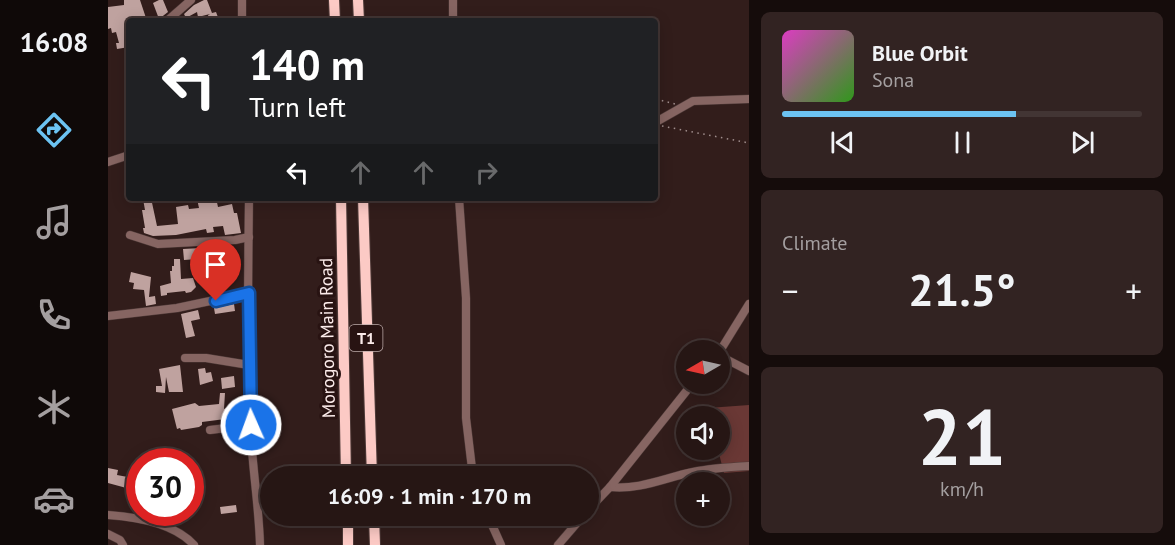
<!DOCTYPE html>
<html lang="en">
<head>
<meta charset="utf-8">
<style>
	:root { --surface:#261614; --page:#322322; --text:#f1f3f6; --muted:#a49fa0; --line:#423534; --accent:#6cc3f2 }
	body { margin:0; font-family:"PT Sans",sans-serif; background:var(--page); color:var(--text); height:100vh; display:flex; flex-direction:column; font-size:22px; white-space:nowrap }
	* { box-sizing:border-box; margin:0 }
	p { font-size:20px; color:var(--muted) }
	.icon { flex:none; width:33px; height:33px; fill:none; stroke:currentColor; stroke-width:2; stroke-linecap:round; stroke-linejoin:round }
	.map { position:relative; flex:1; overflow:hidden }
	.side { display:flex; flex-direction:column; gap:12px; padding:12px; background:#150c0b; width:426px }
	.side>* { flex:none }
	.top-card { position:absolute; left:18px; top:18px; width:532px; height:183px; border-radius:6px; box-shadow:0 3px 15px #0003,0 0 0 2px var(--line); background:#202124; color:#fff; overflow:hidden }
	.needle { width:39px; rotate:261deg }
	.buttons { position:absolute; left:568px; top:340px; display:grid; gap:12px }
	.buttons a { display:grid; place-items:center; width:54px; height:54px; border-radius:50%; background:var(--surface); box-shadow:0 3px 15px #0003,0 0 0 2px var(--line); font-size:30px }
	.speed { position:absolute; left:18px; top:448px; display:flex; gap:12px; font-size:30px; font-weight:700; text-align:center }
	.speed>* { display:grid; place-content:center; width:78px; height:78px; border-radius:50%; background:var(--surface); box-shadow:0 3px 15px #0003,0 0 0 2px var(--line); line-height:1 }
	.speed .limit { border:9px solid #d22; background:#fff; color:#111 }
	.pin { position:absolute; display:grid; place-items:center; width:51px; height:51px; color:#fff; margin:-62px -26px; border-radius:50% 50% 50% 0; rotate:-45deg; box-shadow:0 0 6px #0007 }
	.pin .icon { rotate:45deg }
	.me { position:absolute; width:66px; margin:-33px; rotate:358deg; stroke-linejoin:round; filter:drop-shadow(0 0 4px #0008) }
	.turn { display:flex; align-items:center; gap:21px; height:126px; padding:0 24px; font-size:27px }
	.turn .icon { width:78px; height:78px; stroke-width:2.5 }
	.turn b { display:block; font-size:42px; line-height:51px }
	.lanes { display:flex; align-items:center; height:57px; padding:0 24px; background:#0003; justify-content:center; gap:30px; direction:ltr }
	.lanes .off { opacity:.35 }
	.big { font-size:45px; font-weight:600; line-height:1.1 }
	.side .tile { flex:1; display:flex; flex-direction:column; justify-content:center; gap:9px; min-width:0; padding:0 21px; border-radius:9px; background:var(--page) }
	.side .dial { align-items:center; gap:0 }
	.dial b { font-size:78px; line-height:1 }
	.song { display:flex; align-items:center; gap:18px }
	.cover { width:72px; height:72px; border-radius:9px; background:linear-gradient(135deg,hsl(310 70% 55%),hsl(110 70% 35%)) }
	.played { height:6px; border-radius:3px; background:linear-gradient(90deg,var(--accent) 65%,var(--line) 65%) }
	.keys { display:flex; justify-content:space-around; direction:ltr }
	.heat { display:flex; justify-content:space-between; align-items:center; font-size:33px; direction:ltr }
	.trip { position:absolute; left:152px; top:466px; width:339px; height:60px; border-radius:30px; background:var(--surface); box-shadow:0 3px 15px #0003,0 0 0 2px var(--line); font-weight:600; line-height:60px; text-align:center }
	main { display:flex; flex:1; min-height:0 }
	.dock { display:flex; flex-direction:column; width:108px; justify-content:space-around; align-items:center; background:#0f0908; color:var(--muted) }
	.dock .icon { width:42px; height:42px }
	.dock .selected { color:var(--accent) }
	.dock b { font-size:27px; color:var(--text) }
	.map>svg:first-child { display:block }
	.green { fill:#6a3835 }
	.building { fill:#bfa29f }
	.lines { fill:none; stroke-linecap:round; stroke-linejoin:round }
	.minor-casing { stroke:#4e3a38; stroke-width:9 }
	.highway-casing { stroke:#4e3a38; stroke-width:12 }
	.path { stroke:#a08e8d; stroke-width:1.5; stroke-dasharray:1.5 4.5; stroke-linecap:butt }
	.minor { stroke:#866562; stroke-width:8 }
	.highway { stroke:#fccac5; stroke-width:10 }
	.route-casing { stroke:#114b97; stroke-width:15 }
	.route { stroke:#1a73e8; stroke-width:10 }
	.labels { text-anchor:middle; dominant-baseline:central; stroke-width:6; stroke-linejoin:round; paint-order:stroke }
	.shield { fill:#281312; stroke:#bcaaa9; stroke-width:1.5 }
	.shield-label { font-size:16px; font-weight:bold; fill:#fbebea }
	.street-label { font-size:18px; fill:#fbebea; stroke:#281312 }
</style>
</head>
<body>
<main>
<nav class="dock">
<b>16:08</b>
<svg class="icon selected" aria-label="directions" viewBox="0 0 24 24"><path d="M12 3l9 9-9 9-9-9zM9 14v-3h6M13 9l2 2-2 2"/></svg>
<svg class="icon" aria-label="music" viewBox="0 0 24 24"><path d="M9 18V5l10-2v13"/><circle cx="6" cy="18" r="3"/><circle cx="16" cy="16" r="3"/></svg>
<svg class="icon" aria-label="phone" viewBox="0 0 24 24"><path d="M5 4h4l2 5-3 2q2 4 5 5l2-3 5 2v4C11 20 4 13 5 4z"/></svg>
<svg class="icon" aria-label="climate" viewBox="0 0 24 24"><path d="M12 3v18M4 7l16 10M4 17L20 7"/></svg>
<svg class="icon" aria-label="car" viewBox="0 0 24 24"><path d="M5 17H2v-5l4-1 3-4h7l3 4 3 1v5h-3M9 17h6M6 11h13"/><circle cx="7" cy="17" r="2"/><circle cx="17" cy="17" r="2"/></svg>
</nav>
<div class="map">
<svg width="641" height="545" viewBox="0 0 641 545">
	<rect width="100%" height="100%" fill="#321d1b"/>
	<!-- green -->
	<polygon class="green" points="641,405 641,471 616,473 610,450 612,450 612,417 602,417 600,408"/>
	<!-- building -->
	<g class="building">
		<polygon points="16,0 32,0 39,21 18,21 21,31 21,47 9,49 8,43 11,43 8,32 4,33 3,28 0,29 0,7 16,5"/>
		<polygon points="51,0 55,0 60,12 51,19 45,3"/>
		<polygon points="96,0 99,0 104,13 108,12 111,20 102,21 100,15 102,14 90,17 89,12 78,18 76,14 86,5"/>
		<polygon points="43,198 49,226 70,224 68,207 80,205 81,209 91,208 89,199 108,198 110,207 124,204 126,213 129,213 133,233 117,235 115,226 105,227 106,232 99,233 98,229 68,235 45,236 36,233 35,228 37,228 34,210 37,210 35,199"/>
		<polygon points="93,248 93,251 111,249 113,260 98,262 98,260 90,260 90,259 76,260 75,249"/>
		<polygon points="66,259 72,259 73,279 85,278 88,287 83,292 78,293 77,291 59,293 59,295 53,296 52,286 63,283 62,271 64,271 64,266 66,266"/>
		<polygon points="23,272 43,277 41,297 47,296 48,304 38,306 36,290 25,289 26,283 21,282"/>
		<polygon points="126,304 127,311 107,314 106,308"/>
		<polygon points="90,310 92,319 83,321 87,336 78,338 73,314"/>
		<polygon points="72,365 75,392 61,392 58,377 57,393 48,392 48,386 54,386 51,369"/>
		<polygon points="97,368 98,373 103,372 105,381 92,385 90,369"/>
		<polygon points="126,376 127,387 114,389 113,378"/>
		<polygon points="112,393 117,393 116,409 122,407 125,418 94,422 94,425 91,427 73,430 72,428 69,429 64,409 87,403 91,406 111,404"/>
		<polygon points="0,468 10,470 9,475 25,478 22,489 0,483"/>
		<polygon points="128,505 129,512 113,514 112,507"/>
	</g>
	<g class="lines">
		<defs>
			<g id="minor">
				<polyline points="134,0 134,21"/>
				<polyline points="59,21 83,0"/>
				<polyline points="345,21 345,0"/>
				<polyline points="548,122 585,101 641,99"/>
				<polyline points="0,162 21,155"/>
				<path d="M 141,198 C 140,277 139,357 143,436 C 145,472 151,508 152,545"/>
				<polyline points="351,198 358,298 358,418 365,477"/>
				<polyline points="22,235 50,244 127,240 141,237"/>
				<polyline points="0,316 69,308 140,293"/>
				<polyline points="612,351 641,304"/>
				<polyline points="612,356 641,371"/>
				<polyline points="77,358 98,358 141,365"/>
				<polyline points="102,430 143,425"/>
				<path d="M 502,487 C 532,490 556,478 585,472 C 603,468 622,467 641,466"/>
				<polyline points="480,510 502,487 584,384"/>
				<path d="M 0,515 C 29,517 66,523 86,545"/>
				<polyline points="380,516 393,545"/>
				<polyline points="0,534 12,540 15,545"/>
				<polyline points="450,545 475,516"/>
			</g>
			<g id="highway">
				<polyline points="226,0 227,21"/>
				<polyline points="250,0 251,21"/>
				<polyline points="233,198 238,477"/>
				<polyline points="255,198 264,477"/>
				<polyline points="240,516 240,545"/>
				<polyline points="266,516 267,545"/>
			</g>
		</defs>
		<!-- minor casing -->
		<use href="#minor" class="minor-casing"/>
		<!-- highway casing -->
		<use href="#highway" class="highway-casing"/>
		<!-- path -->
		<g class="path">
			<polyline points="548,99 567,104"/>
			<polyline points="554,126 641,143"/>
		</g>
		<!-- minor -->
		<use href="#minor" class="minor"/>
		<!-- highway -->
		<use href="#highway" class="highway"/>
	</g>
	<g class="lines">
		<defs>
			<polyline id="route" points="108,301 141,293 143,425"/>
		</defs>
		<!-- route casing -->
		<use href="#route" class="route-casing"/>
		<!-- route -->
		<use href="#route" class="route"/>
	</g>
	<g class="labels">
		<!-- shield labels -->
		<rect class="shield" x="241.5" y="325" width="33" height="26" rx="4.5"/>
		<g class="shield-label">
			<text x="258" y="338">T1</text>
		</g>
		<!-- street labels -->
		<g class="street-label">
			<text transform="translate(219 338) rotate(-91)">Morogoro Main Road</text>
		</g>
	</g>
</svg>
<div class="buttons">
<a><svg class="needle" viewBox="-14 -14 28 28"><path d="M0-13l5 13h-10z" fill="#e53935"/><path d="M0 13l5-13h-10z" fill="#a49fa0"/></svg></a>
<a><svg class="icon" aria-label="sound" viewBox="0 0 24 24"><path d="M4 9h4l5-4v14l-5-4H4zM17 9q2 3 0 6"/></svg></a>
<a>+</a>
</div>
<div class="speed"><div class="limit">30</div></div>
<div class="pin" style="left:108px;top:301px;background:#d93025"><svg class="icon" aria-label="arrive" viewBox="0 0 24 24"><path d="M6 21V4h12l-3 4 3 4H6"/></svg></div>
<svg class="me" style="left:143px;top:425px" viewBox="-20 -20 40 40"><circle r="17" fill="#1a73e8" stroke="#fff" stroke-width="3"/><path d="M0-11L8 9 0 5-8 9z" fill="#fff"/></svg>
<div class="trip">16:09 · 1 min · 170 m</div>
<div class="top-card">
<div class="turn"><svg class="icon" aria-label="left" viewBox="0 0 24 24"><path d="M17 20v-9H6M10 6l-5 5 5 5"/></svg><div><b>140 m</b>Turn left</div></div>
<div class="lanes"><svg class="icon" aria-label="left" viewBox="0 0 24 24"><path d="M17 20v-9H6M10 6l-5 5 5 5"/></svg><svg class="icon off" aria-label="ahead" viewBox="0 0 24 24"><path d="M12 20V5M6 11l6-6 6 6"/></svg><svg class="icon off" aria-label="ahead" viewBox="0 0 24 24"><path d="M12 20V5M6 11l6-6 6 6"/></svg><svg class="icon off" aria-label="right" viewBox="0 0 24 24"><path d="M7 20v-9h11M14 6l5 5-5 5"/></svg></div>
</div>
</div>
<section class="side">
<div class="tile">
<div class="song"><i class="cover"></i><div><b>Blue Orbit</b><p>Sona</p></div></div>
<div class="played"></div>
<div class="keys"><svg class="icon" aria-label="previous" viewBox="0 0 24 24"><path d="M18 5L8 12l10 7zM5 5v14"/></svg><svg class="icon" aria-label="pause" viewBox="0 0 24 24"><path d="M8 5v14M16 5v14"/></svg><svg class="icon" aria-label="next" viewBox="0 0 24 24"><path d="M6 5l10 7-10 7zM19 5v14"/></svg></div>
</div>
<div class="tile"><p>Climate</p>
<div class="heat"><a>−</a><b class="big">21.5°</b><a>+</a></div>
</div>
<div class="tile dial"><b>21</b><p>km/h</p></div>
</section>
</main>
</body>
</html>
